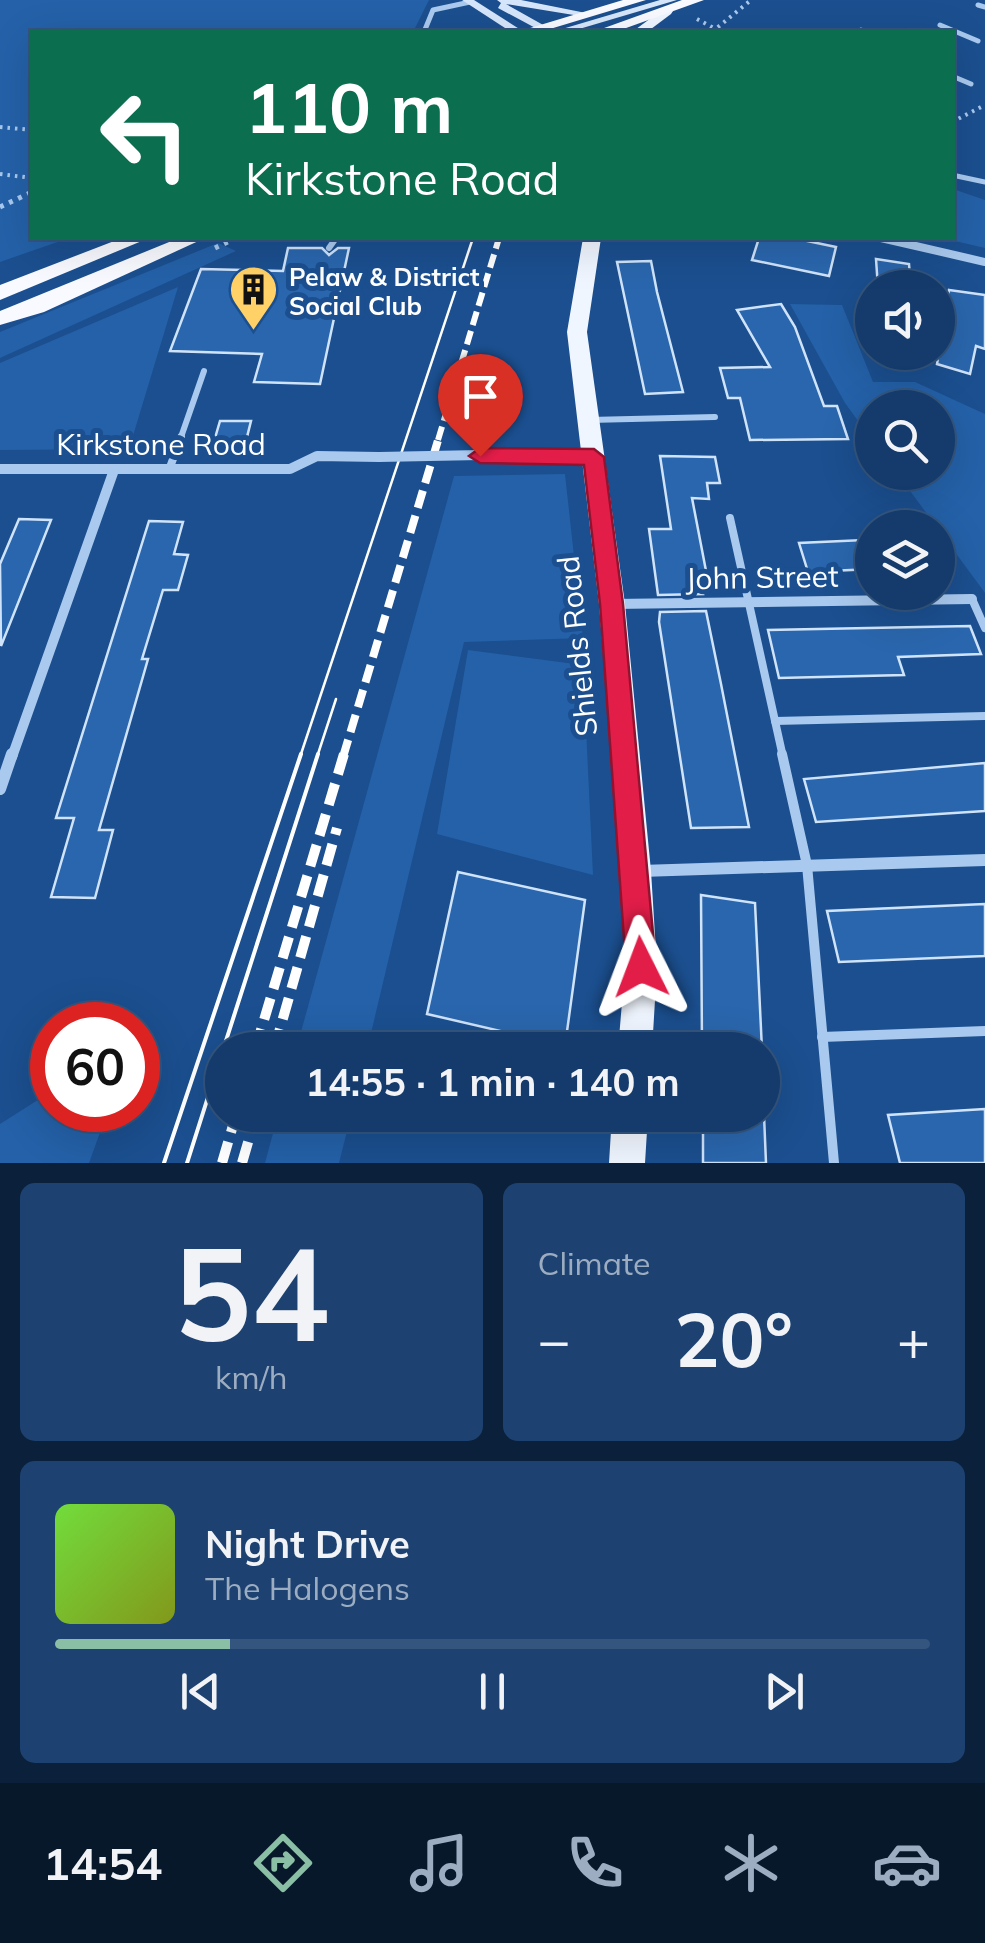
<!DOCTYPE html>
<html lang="en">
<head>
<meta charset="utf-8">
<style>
	:root { --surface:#143b6b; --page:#1d4271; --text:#f1f3f6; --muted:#9dadc1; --line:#33557e; --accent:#8abfa5 }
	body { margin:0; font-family:Mulish,sans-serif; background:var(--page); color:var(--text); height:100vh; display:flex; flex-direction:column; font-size:38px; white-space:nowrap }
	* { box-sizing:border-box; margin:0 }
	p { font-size:32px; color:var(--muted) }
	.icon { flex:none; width:55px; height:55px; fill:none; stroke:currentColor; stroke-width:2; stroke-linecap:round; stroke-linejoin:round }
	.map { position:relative; height:1163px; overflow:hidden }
	.panel { display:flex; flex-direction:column; gap:20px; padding:20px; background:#0b203b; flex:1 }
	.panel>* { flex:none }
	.hud { position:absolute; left:30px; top:30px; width:925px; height:210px; border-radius:0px; box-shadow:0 10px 40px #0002,0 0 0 2px var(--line); background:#0b6e4f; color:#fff; overflow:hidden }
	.controls { position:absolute; left:855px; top:270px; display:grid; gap:20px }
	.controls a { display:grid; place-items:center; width:100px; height:100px; border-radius:50%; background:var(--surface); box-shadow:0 10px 40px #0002,0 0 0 2px var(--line); font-size:50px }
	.speed { position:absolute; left:30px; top:1002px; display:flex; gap:20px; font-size:50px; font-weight:700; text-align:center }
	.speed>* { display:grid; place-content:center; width:130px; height:130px; border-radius:50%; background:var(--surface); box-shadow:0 10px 40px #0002,0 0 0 2px var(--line); line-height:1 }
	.speed .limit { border:15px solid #d22; background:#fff; color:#111 }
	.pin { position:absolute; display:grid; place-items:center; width:85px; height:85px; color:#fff; margin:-102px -42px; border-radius:50% 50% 50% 0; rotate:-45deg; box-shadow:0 0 10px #0007 }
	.pin .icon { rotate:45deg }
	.me { position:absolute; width:110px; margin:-55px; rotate:357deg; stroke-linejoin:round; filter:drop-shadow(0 0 8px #0008) }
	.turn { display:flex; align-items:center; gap:35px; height:210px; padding:0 50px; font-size:45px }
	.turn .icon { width:130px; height:130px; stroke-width:2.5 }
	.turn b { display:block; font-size:70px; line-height:85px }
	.big { font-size:75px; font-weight:700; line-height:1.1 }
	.panel .widget { flex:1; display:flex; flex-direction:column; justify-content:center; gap:15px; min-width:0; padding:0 35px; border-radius:15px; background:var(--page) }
	.panel .dial { align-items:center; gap:0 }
	.dial b { font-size:130px; line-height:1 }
	.song { display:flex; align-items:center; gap:30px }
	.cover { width:120px; height:120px; border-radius:15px; background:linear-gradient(135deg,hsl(100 70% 55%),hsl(70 70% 35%)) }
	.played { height:10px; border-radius:5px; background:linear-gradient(90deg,var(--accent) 20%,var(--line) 20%) }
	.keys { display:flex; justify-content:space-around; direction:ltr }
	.heat { display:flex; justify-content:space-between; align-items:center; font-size:55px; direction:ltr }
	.panel .tiles { flex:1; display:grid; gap:20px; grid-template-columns:1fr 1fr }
	.widget:last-child { grid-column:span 2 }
	.trip { position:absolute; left:205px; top:1032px; width:575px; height:100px; border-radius:50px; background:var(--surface); box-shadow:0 10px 40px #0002,0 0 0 2px var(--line); font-weight:700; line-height:100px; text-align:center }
	.tab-bar { display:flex; height:160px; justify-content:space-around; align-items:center; background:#08182b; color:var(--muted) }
	.tab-bar .icon { width:70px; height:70px }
	.tab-bar .on { color:var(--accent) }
	.tab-bar b { font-size:45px; color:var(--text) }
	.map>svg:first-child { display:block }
	.green { fill:#2461a8 }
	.building { fill:#2a66ad; stroke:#cfe3fa; stroke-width:2.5 }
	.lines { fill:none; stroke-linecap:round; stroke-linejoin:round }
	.path-far1 { stroke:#a9c9ee; stroke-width:4; stroke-dasharray:2.5 5; stroke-linecap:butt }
	.path { stroke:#a9c9ee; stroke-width:5; stroke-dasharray:4 6; stroke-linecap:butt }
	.service-far3 { stroke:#a9c9ee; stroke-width:5 }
	.service-far2 { stroke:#a9c9ee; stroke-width:6 }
	.service-far1 { stroke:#a9c9ee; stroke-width:8 }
	.service { stroke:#a9c9ee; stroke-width:10 }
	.minor-far2 { stroke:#a9c9ee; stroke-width:8 }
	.minor-far1 { stroke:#a9c9ee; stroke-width:10 }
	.minor { stroke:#a9c9ee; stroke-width:12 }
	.secondary { fill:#d6e6fa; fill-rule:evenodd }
	.primary { fill:#f0f6ff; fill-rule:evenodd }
	.trunk { fill:#f8faff; fill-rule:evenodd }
	.tram-far1 { stroke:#fff; stroke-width:2.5 }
	.tram { stroke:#fff; stroke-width:4 }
	.rail-far2 { stroke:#fff; stroke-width:6; stroke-dasharray:14 6; stroke-linecap:butt }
	.rail-far1 { stroke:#fff; stroke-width:8; stroke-dasharray:18 8; stroke-linecap:butt }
	.rail { stroke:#fff; stroke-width:10; stroke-dasharray:22 10; stroke-linecap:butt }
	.minor-bridge { stroke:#a9c9ee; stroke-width:10 }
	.route { fill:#e11d48; stroke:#92132f; stroke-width:2.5 }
	.labels { text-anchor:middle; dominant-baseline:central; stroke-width:10; stroke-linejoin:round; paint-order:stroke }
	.far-poi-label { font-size:25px; font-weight:bold; fill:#fff; stroke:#1b4f8f; text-anchor:start }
	.street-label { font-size:30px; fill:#fff; stroke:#1b4f8f }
</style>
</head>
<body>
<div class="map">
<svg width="985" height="1163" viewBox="0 0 985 1163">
	<rect width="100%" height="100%" fill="#1b4f8f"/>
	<!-- green -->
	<g class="green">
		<polygon points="0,0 429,0 413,32 32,32 32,238 69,238 0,262"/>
		<polygon points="953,189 985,200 985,248 942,238 952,238"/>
		<polygon points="218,243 236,251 0,358 0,332"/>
		<polygon points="178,287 129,449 0,450 0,363"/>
		<polygon points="790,304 842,305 873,382 915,382 985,414 985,593 897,473 938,472 938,408 872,408 872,440 845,403"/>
		<polygon points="565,474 583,638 464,642 367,1050 296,1050 454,476"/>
		<polygon points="468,650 583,665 593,875 437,834"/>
		<polygon points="52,1091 52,1110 108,1110 89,1163 0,1163 0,1124"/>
		<polygon points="278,1115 351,1115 339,1163 265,1163"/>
	</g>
	<!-- building -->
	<g class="building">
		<polygon points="759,238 793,238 836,247 829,276 752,260"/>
		<polygon points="288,248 322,248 329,255 338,248 349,248 320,384 254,382 262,354 170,351 201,269 283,271"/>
		<polygon points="876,259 909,264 911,288 878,288"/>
		<polygon points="651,261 657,292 683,392 645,394 617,262"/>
		<polygon points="949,290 985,295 985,349 976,346 970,374 937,364"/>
		<polygon points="781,304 795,327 824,406 837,406 848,439 750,440 740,398 728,398 720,368 770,367 737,310"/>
		<polygon points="220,421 251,421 245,445 213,445"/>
		<polygon points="660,456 715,457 720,483 707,483 709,499 692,498 707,576 699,576 703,594 658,595 649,529 671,529"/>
		<polygon points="19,519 51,520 1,646 0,564"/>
		<polygon points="149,521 183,522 174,554 188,555 178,590 163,590 142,659 148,659 99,830 113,830 95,898 51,897 74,818 56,818"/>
		<polygon points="864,540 872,569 808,572 799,543"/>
		<polygon points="706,611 721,684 749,827 691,828 659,622 660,612"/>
		<polygon points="970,626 981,654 898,657 904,675 779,678 768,630"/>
		<polygon points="985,763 985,811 816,822 804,779"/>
		<polygon points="458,872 585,900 565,1046 427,1014"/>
		<polygon points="701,895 755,903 762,1050 702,1050"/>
		<polygon points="985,904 985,956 839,962 827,911"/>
		<polygon points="985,1109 985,1163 900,1163 888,1115"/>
		<polygon points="703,1115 764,1115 766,1163 703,1163"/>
	</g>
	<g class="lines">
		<!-- path-far1 -->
		<g class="path-far1">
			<polyline points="697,19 721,32"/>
			<polyline points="712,32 751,0"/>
			<polyline points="952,122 985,105"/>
			<polyline points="0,127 32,130"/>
			<polyline points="0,174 32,178"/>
		</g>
		<!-- path -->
		<g class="path">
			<polyline points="0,207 32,192"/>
			<polyline points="215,248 236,238"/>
		</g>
		<!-- service-far3 -->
		<g class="service-far3">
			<polyline points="978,5 985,7"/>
			<polyline points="940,25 978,41"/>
			<polyline points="861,30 866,32"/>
			<polyline points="424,32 433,10 470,2"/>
			<polyline points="952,76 971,84"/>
			<polyline points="952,175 985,182"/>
		</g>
		<!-- service-far2 -->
		<g class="service-far2">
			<polyline points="329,248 336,238"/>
			<polyline points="589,420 715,417"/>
			<polyline points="180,440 204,371"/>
		</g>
		<!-- service-far1 -->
		<g class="service-far1">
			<polyline points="169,470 181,437"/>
			<polyline points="730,518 783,757"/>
			<polyline points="972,599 985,628"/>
			<polyline points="775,721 985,716"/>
		</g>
		<!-- service -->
		<g class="service">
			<polyline points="782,754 807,865 834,1163"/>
			<polyline points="822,1037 985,1031"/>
		</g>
		<!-- minor-far2 -->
		<polyline class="minor-far2" points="881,238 985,262"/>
		<!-- minor-far1 -->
		<g class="minor-far1">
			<polyline points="480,455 593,457"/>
			<polyline points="0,469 290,469 317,456 379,457"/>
			<polyline points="613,604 972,599"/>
			<polyline points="12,757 114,470"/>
		</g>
		<!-- minor -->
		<g class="minor">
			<polyline points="0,789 12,754"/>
			<polyline points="641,871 985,860"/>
		</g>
		<!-- secondary -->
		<g class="secondary">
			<polygon points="462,0 474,0 524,32 511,32"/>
			<polygon points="497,0 521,0 591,14 586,17 506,4 545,26 545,30 541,31 498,8 501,3"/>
			<polygon points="660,0 677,0 569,32 552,32"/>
		</g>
		<!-- primary -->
		<g class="primary">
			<polygon points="666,7 673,11 671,14 647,32 632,32"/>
			<polygon points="583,238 601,238 587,332 625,604 651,871 657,967 652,1050 618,1050 625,967 621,871 599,604 567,332"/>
			<polygon points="612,1115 648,1115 645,1163 609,1163"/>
		</g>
		<!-- trunk -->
		<g class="trunk">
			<polygon points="623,0 646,0 540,32 517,32"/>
			<polygon points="682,0 704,0 615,32 593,32"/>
			<polygon points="122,238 149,238 0,300 0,285"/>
			<polygon points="179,238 205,238 44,312 0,325 0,311"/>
		</g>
		<!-- tram-far1 -->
		<g class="tram-far1">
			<polyline points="300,757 473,238"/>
			<polyline points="317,757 336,699"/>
		</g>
		<!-- tram -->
		<g class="tram">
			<polyline points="223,1050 318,754"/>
			<polyline points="164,1163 301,754"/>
			<polyline points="187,1163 222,1053"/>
		</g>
		<!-- rail-far2 -->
		<polyline class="rail-far2" points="438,440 499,238"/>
		<!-- rail-far1 -->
		<polyline class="rail-far1" points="343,757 439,437"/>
		<!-- rail -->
		<g class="rail">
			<polyline points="255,1050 344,754"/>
			<polyline points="274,1050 337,828"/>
			<polyline points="222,1163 236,1115"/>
			<polyline points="242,1163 256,1115"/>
		</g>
		<!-- minor-bridge -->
		<polyline class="minor-bridge" points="379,457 480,455"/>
	</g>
	<!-- route -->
	<polygon class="route" points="480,448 594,449 604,457 623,604 656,967 651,977 641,982 630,977 626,967 600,604 584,465 480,463 469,456"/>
	<!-- icons -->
	<defs>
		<symbol id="building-pin" viewBox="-11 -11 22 30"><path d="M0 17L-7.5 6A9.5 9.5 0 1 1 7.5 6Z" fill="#ffd166" stroke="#1b4f8f"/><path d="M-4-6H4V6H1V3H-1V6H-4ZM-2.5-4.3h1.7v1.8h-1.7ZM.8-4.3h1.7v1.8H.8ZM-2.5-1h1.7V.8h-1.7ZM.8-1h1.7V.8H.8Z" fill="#111"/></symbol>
	</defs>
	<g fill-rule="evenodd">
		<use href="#building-pin" x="226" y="262" width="55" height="75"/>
	</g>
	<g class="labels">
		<!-- far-poi labels -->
		<g class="far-poi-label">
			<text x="289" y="276">Pelaw &amp; District<tspan x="289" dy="29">Social Club</tspan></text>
		</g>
		<!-- street labels -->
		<g class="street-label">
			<text x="161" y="444">Kirkstone Road</text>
			<text transform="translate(762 577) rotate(-1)">John Street</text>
			<text transform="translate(577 646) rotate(-96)">Shields Road</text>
		</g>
	</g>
</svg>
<div class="controls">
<a><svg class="icon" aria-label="sound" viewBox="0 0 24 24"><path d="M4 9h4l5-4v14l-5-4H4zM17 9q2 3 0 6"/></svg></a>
<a><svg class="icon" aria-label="search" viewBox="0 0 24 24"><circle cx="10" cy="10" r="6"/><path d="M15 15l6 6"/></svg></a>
<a><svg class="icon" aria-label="layers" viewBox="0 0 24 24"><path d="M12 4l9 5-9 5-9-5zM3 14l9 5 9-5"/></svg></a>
</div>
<div class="speed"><div class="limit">60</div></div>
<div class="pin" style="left:480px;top:456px;background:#d93025"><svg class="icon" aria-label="arrive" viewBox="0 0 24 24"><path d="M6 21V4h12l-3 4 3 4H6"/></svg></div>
<svg class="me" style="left:641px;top:967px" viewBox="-20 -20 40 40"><path d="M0-17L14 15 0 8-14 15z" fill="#e11d48" stroke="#fff" stroke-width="4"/></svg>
<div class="trip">14:55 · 1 min · 140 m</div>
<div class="hud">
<div class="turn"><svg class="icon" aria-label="left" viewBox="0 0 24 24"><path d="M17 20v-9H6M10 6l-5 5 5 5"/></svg><div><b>110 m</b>Kirkstone Road</div></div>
</div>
</div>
<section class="panel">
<div class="tiles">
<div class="widget dial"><b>54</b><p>km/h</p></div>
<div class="widget"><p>Climate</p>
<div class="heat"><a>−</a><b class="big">20°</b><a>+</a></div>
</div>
<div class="widget">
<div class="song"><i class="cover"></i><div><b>Night Drive</b><p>The Halogens</p></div></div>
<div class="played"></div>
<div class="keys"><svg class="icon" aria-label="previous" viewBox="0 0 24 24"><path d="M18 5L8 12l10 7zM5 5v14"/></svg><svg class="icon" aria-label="pause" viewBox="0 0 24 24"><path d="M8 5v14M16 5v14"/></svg><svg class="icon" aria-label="next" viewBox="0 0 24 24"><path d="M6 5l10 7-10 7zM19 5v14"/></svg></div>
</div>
</div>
</section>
<nav class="tab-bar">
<b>14:54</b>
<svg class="icon on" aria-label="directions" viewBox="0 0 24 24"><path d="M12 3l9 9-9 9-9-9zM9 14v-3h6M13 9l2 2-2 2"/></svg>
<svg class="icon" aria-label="music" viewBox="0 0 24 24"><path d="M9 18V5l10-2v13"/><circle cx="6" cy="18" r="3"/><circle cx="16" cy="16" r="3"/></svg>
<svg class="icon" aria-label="phone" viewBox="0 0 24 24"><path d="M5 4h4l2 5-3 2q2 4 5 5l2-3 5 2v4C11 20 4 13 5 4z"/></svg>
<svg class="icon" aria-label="climate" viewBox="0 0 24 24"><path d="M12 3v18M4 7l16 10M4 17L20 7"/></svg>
<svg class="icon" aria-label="car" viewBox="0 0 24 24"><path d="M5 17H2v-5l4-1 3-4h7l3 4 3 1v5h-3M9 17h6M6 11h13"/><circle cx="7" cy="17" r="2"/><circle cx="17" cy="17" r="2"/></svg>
</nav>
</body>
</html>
